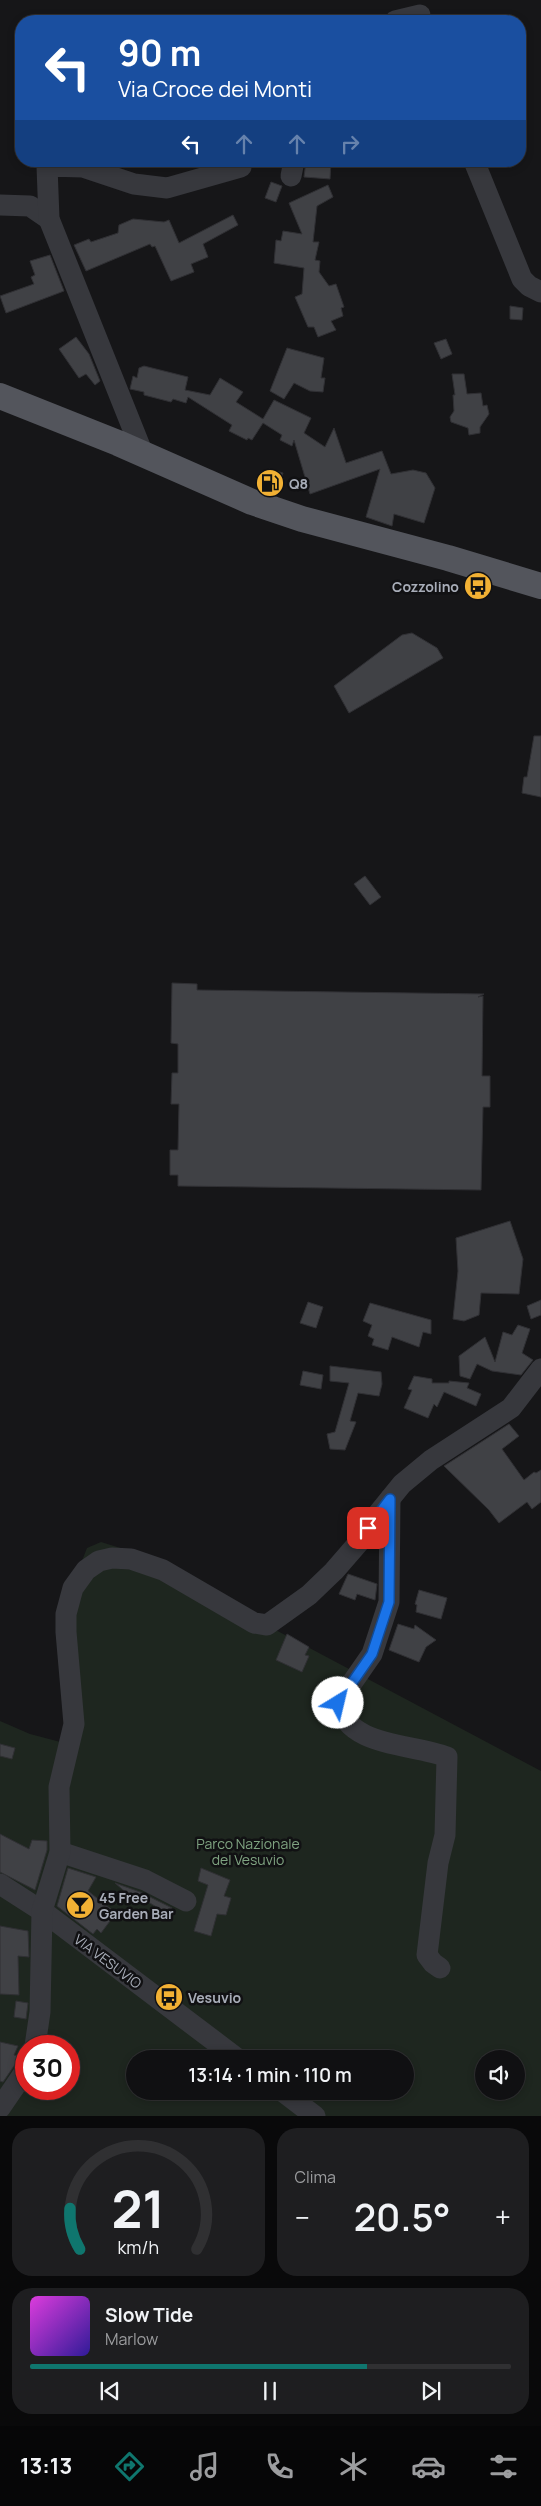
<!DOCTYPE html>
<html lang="it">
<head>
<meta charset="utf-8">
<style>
	:root { --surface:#101012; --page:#1e1e20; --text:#f1f3f6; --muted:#9c9d9f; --line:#303032; --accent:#0f766e }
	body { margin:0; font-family:Manrope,sans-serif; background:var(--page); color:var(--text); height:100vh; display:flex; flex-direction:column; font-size:19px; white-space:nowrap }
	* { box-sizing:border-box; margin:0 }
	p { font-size:16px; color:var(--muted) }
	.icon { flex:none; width:28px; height:28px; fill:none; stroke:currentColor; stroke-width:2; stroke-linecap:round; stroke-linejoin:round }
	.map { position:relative; height:2116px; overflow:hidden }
	.details { display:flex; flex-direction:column; gap:12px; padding:12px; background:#09090a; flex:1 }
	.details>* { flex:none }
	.top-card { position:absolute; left:15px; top:15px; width:511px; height:152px; border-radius:20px; box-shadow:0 2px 8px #0003,0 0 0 1px var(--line); background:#1a4fa0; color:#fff; overflow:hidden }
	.buttons { position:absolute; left:475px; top:2050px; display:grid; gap:10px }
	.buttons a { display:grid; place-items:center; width:50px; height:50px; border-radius:50%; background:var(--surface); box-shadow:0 2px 8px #0003,0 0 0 1px var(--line); font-size:25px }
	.speed { position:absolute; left:15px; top:2035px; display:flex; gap:10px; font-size:25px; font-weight:700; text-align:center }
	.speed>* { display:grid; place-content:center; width:65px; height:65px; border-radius:50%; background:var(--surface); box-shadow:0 2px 8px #0003,0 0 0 1px var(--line); line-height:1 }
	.speed .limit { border:8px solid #d22; background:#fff; color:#111 }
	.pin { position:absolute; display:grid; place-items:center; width:42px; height:42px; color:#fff; margin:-21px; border-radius:10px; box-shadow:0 2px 8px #0006 }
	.me { position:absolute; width:55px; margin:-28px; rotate:36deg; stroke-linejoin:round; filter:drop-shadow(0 0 4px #0008) }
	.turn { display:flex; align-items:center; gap:18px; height:105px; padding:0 20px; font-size:22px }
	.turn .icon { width:65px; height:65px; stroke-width:2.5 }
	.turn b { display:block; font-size:35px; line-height:42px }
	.lanes { display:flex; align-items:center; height:48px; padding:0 20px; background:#0003; justify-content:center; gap:25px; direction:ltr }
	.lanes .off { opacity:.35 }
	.big { font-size:38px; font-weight:600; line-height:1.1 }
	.details .card { flex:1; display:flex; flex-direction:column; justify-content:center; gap:8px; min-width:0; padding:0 18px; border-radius:20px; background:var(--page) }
	.details .dial { align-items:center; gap:0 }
	.dial svg { height:130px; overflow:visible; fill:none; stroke:var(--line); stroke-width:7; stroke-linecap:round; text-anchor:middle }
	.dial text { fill:var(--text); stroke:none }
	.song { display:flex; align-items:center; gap:15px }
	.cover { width:60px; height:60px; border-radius:8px; background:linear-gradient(135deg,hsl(300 70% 55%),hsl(250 70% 35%)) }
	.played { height:5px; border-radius:2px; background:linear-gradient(90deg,var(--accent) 70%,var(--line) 70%) }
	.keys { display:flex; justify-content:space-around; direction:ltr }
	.heat { display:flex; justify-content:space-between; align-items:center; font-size:28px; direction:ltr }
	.details .tiles { flex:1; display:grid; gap:12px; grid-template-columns:1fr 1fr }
	.card:last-child { grid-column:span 2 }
	.trip { position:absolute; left:126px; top:2050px; width:288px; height:50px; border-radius:25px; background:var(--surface); box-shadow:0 2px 8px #0003,0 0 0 1px var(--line); font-weight:600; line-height:50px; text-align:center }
	.menu { display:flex; height:80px; justify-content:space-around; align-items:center; background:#060607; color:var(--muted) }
	.menu .icon { width:35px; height:35px }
	.menu .current { color:var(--accent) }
	.menu b { font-size:22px; color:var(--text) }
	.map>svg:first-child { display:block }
	.green { fill:#1e261f; fill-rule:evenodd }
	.building { fill:#404145; stroke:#303034 }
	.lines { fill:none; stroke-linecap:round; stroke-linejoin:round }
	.minor { stroke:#37383d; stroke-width:21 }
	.major { stroke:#53555c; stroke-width:26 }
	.route-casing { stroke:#114b97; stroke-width:12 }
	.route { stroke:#1a73e8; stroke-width:9 }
	.labels { text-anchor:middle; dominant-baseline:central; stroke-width:5; stroke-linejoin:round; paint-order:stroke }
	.poi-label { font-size:14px; font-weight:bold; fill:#a8adb8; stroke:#111113; text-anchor:start }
	.park-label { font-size:14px; fill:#7fa381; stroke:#111113 }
	.street-label { font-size:14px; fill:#a8adb8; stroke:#111113 }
</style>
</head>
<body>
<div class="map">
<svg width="541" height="2116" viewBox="0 0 541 2116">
	<rect width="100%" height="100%" fill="#161618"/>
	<!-- green -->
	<path class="green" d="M 101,1542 L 140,1554 L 270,1627 L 541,1771 L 541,2116 L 0,2116 L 0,1721 L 30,1734 L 68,1744 L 78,1571 L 87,1548 ZM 26,2046 L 69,2046 L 69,2089 L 26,2089 ZM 135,2059 L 405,2059 L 405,2091 L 135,2091 ZM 484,2059 L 516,2059 L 516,2091 L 484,2091 Z"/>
	<!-- building -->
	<g class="building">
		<polygon points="306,161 331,161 330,179 304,177"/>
		<polygon points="271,182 282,186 276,202 265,198"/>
		<polygon points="328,185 333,197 317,206 313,242 319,242 315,260 320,261 319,272 329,286 336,284 344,307 341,308 343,316 331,321 336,330 318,337 314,327 308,327 295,297 302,294 304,268 274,263 276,240 281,241 283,231 302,234 289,203"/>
		<polygon points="233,215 238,225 203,244 208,257 191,264 194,272 171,281 155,246 152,247 150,244 86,271 74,245 89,239 91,242 118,233 119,225 133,219 164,222 169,220 179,243"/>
		<polygon points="50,255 64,291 6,313 0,296 34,284 31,277 35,275 30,261"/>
		<polygon points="510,306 523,308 522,320 510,319"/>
		<polygon points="76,337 89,354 100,381 95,385 86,374 79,378 59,349"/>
		<polygon points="446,339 452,354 441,359 434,343"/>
		<polygon points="287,348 324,358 321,378 325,378 323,392 310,391 294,383 284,399 270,391"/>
		<polygon points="144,366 188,377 185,390 210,395 220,378 243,392 236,402 263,419 274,400 311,418 304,433 325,447 334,428 346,463 382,451 391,474 413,470 426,473 435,488 424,523 394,514 392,526 366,517 380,469 310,494 294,440 292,446 280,440 282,435 263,423 252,440 248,438 247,440 229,431 232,425 188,397 186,403 173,399 171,402 144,395 144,392 130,389 133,376 137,378 139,368"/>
		<polygon points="452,374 464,374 467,394 481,393 483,406 487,405 489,414 480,427 480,433 469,435 468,428 451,422 450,417 454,411 453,395 455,395"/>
		<polygon points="269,469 283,473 278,488 264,484"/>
		<polygon points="412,633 437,648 443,658 349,713 334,686 402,635"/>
		<polygon points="534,736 541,736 541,797 522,793 524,777 527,777"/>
		<polygon points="365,876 381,897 370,905 354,884"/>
		<polygon points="172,983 197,984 197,990 484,994 478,997 483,996 482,1076 490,1076 490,1107 483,1107 481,1190 178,1186 178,1175 170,1175 170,1150 178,1150 179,1104 171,1104 172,1073 178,1073 178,1044 171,1043"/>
		<polygon points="510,1221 523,1259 519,1294 481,1293 479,1315 464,1321 453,1319 458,1271 456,1238"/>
		<polygon points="541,1300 541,1315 531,1319 527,1306"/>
		<polygon points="308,1302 323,1307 316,1328 300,1323"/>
		<polygon points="370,1303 431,1320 431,1334 423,1332 419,1347 392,1337 388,1350 372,1345 374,1339 368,1336 372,1325 363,1321"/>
		<polygon points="518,1325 530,1329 522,1353 533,1360 521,1375 492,1371 477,1364 470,1379 460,1376 459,1356 485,1337 495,1362 503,1332 512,1335"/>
		<polygon points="330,1366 381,1372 382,1384 379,1396 358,1393 350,1421 356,1422 345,1450 330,1449 327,1434 335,1432 349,1383 330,1381"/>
		<polygon points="303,1371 323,1375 321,1389 300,1385"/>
		<polygon points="414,1376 432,1379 432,1383 449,1383 449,1381 469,1383 467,1388 481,1394 476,1406 444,1392 437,1407 434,1404 428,1418 404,1408 412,1390 408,1389"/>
		<polygon points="509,1424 519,1436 502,1449 524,1480 534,1472 536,1473 541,1470 541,1502 532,1509 527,1502 499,1523 489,1510 444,1466"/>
		<polygon points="348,1574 377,1584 375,1600 357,1594 355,1600 339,1594"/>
		<polygon points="419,1590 447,1598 441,1619 416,1612 417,1605 415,1604"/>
		<polygon points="398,1624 414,1629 415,1625 436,1640 426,1647 419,1662 389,1650"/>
		<polygon points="287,1634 309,1647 305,1655 309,1656 302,1672 276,1660"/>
		<polygon points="0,1744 15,1748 12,1759 0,1756"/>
		<polygon points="0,1834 29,1849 32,1840 47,1841 47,1850 35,1890 0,1872"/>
		<polygon points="68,1868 96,1877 88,1891 116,1913 101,1933 97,1929 93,1934 57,1906"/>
		<polygon points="201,1868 230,1880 224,1896 231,1898 226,1915 217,1914 211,1936 194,1931 208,1885 198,1881"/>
		<polygon points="115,1883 140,1892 172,1908 168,1914 140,1897 136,1901"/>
		<polygon points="0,1926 28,1931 29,1957 18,1956 19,1995 0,1994"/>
		<polygon points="16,2001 28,2003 26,2019 14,2017"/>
		<polygon points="0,2042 18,2046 14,2055 25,2058 16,2063 3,2082 0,2081"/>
	</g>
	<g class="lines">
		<!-- minor -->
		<g class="minor">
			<polyline points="395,21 420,15"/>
			<polyline points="474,161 522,279 529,286 541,292"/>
			<polyline points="291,176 294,161"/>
			<polyline points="0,205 30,206 49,219"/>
			<polyline points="143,454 49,219 47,166 83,167 134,184 167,188 241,167 238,161"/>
			<path d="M 390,1499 L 389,1602 L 372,1654 L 338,1703 C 348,1748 412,1743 447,1757 L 445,1835 L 438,1863 L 427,1955 L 433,1963 L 440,1968"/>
			<polyline points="60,1852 145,1880 186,1901"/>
			<polyline points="0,1884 45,1913 238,2059"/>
			<polyline points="35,2046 40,2012 42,1911 60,1852 59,1787 74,1724 66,1632 66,1614 73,1588 86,1570 99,1561 112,1558 131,1559 163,1570 254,1623 267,1625 309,1595 334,1571 360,1541 376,1516 402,1484 431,1460 511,1408 541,1369"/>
			<polyline points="282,2091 315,2116"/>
			<polyline points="0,2108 26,2070"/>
		</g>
		<!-- major -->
		<polyline class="major" points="0,396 118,443 252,502 302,519 448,558 541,586"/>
	</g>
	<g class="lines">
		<defs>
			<polyline id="route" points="338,1703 372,1654 389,1602 390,1499 368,1528"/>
		</defs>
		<!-- route casing -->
		<use href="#route" class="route-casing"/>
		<!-- route -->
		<use href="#route" class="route"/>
	</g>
	<!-- icons -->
	<defs>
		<symbol id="fuel-disc" viewBox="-11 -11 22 22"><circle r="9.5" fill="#f2b134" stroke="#111113"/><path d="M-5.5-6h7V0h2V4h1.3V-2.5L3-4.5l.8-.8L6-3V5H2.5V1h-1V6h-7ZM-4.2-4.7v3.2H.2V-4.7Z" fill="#111"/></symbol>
		<symbol id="bus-disc" viewBox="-11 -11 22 22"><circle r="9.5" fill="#f2b134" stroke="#111113"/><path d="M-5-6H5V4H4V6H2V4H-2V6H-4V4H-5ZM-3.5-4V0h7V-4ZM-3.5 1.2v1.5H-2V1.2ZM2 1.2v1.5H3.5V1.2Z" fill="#111"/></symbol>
		<symbol id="bar-disc" viewBox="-11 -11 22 22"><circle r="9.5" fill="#f2b134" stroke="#111113"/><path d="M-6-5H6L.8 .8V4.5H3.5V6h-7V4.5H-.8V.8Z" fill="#111"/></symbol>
	</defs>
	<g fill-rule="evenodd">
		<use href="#fuel-disc" x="254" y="467" width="32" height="32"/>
		<use href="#bus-disc" x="462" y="570" width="32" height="32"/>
		<use href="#bar-disc" x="64" y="1889" width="32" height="32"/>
		<use href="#bus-disc" x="153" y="1981" width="32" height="32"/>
	</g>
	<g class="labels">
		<!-- poi labels -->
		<g class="poi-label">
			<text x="289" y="483">Q8</text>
			<text x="459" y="586" text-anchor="end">Cozzolino</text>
			<text x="99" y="1897">45 Free<tspan x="99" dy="16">Garden Bar</tspan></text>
			<text x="188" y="1997">Vesuvio</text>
		</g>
		<!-- park labels -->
		<g class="park-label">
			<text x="248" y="1843">Parco Nazionale<tspan x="248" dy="16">del Vesuvio</tspan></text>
		</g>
		<!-- street labels -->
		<g class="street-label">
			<text transform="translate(108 1961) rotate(37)">VIA VESUVIO</text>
		</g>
	</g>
</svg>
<div class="buttons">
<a><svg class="icon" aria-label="sound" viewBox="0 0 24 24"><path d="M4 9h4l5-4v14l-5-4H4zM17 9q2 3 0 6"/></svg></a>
</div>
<div class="speed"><div class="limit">30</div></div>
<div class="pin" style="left:368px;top:1528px;background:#d93025"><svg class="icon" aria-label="arrive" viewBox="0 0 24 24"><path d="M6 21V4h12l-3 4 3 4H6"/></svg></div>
<svg class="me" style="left:338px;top:1703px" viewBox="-20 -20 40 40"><circle r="19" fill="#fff"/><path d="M0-13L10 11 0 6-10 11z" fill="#1a73e8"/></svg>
<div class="trip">13:14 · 1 min · 110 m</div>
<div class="top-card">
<div class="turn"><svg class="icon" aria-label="left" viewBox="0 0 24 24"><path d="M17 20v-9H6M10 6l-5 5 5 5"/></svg><div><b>90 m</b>Via Croce dei Monti</div></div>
<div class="lanes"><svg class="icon" aria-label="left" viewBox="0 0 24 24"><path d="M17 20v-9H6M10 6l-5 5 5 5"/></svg><svg class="icon off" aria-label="ahead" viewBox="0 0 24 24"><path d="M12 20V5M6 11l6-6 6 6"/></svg><svg class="icon off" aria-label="ahead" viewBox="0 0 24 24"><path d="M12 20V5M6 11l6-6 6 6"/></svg><svg class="icon off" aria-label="right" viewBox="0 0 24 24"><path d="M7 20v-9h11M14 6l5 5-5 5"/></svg></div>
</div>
</div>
<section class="details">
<div class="tiles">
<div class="card dial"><svg viewBox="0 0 100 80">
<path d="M14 69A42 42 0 1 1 86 69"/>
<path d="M14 69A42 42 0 0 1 8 44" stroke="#0f766e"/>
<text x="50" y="56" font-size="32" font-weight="700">21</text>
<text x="50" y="72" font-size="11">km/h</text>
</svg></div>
<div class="card"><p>Clima</p>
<div class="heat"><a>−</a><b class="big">20.5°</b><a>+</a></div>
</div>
<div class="card">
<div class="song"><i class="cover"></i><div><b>Slow Tide</b><p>Marlow</p></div></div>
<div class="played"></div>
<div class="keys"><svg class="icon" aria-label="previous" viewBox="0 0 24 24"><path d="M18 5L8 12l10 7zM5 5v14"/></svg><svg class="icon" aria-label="pause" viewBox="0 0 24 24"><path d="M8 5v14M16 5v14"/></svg><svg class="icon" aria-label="next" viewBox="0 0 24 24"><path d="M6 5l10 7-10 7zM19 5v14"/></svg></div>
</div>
</div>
</section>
<nav class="menu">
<b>13:13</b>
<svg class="icon current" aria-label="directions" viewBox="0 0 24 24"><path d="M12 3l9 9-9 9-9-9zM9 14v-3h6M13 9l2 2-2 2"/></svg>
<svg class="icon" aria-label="music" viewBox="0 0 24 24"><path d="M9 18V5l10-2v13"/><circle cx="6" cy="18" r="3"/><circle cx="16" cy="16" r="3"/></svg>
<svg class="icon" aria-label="phone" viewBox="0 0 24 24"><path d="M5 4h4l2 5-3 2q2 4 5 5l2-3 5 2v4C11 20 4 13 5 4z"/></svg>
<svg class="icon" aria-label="climate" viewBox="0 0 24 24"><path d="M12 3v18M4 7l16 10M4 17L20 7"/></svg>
<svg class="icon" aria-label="car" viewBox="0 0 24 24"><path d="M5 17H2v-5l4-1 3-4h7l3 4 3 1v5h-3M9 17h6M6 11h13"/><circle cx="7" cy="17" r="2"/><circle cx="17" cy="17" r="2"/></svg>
<svg class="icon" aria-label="filters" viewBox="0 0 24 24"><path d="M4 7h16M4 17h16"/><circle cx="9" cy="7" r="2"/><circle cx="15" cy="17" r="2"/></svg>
</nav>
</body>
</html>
